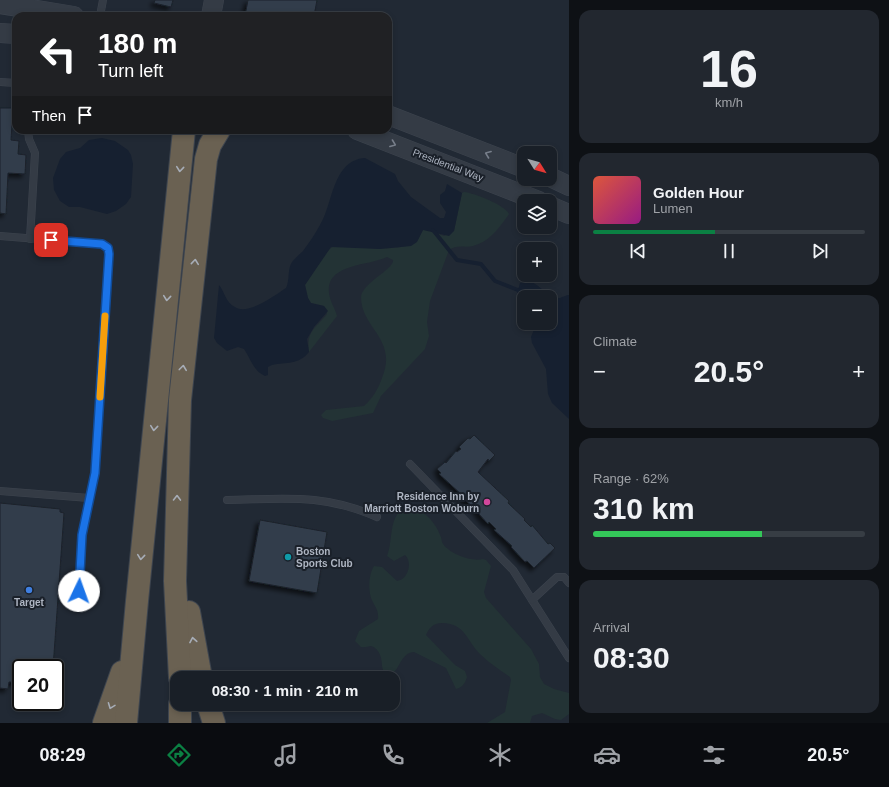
<!DOCTYPE html>
<html lang="en">
<head>
<meta charset="utf-8">
<style>
	:root { --surface:#191f27; --page:#22272f; --text:#f1f3f6; --muted:#9fa2a7; --line:#373d44; --accent:#0b8043 }
	body { margin:0; font-family:Helvetica,sans-serif; background:var(--page); color:var(--text); height:100vh; display:flex; flex-direction:column; font-size:15px; white-space:nowrap }
	* { box-sizing:border-box; margin:0 }
	p { font-size:13px; color:var(--muted) }
	.icon { flex:none; width:22px; height:22px; fill:none; stroke:currentColor; stroke-width:2; stroke-linecap:round; stroke-linejoin:round }
	.map { position:relative; flex:1; overflow:hidden }
	.details { display:flex; flex-direction:column; gap:10px; padding:10px; background:#0e1115; width:320px }
	.details>* { flex:none }
	.hud { position:absolute; left:12px; top:12px; width:380px; height:122px; border-radius:12px; box-shadow:0 2px 6px #0003,0 0 0 1px var(--line); background:#202124; color:#fff; overflow:hidden }
	.needle { width:26px; rotate:127deg }
	.buttons { position:absolute; left:517px; top:146px; display:grid; gap:8px }
	.buttons a { display:grid; place-items:center; width:40px; height:40px; border-radius:8px; background:var(--surface); box-shadow:0 2px 6px #0003,0 0 0 1px var(--line); font-size:20px }
	.speed { position:absolute; left:12px; top:659px; display:flex; gap:8px; font-size:20px; font-weight:700; text-align:center }
	.speed>* { display:grid; place-content:center; width:52px; height:52px; border-radius:50%; background:var(--surface); box-shadow:0 2px 6px #0003,0 0 0 1px var(--line); line-height:1 }
	.speed .limit { border:2px solid #111; border-radius:6px; background:#fff; color:#111 }
	.pin { position:absolute; display:grid; place-items:center; width:34px; height:34px; color:#fff; margin:-17px; border-radius:8px; box-shadow:0 2px 6px #0006 }
	.me { position:absolute; width:44px; margin:-22px; rotate:3deg; stroke-linejoin:round; filter:drop-shadow(0 0 3px #0008) }
	.turn { display:flex; align-items:center; gap:14px; height:84px; padding:0 20px; font-size:18px }
	.turn .icon { width:52px; height:52px; stroke-width:2.5 }
	.turn b { display:block; font-size:28px; line-height:34px }
	.then { display:flex; align-items:center; height:38px; padding:0 20px; background:#0003; gap:8px; font-size:15px }
	.big { font-size:30px; font-weight:700; line-height:1.1 }
	.details .widget { flex:1; display:flex; flex-direction:column; justify-content:center; gap:6px; min-width:0; padding:0 14px; border-radius:12px; background:var(--page) }
	.details .dial { align-items:center; gap:0 }
	.dial b { font-size:52px; line-height:1 }
	.song { display:flex; align-items:center; gap:12px }
	.cover { width:48px; height:48px; border-radius:6px; background:linear-gradient(135deg,hsl(10 70% 55%),hsl(310 70% 35%)) }
	.played { height:4px; border-radius:2px; background:linear-gradient(90deg,var(--accent) 45%,var(--line) 45%) }
	.keys { display:flex; justify-content:space-around; direction:ltr }
	.heat { display:flex; justify-content:space-between; align-items:center; font-size:22px; direction:ltr }
	.charge { height:6px; border-radius:3px; background:linear-gradient(90deg,#34c759 62%,var(--line) 0) }
	.trip { position:absolute; left:170px; top:671px; width:230px; height:40px; border-radius:12px; background:var(--surface); box-shadow:0 2px 6px #0003,0 0 0 1px var(--line); font-weight:700; line-height:40px; text-align:center }
	.menu { display:flex; height:64px; justify-content:space-around; align-items:center; background:#0a0c10; color:var(--muted) }
	.menu .icon { width:28px; height:28px }
	.menu .selected { color:var(--accent) }
	.menu b { font-size:18px; color:var(--text) }
	main { display:flex; flex:1; min-height:0 }
	.map>svg:first-child { display:block }
	.green { fill:#233335 }
	.water { fill:#162030 }
	.lines { fill:none; stroke-linecap:round; stroke-linejoin:round }
	.stream { stroke:#162030; stroke-width:4 }
	.building { fill:#333d4b; stroke:#1b222b; filter:url(#shadow) }
	.service-casing { stroke:#3d444e; stroke-width:8 }
	.tertiary-casing { stroke:#3d444e; stroke-width:20 }
	.motorway-casing { stroke:#3e454f; stroke-width:24 }
	.service { stroke:#343b45; stroke-width:7 }
	.tertiary { stroke:#343b45; stroke-width:19 }
	.motorway { stroke:#6a6152; stroke-width:22 }
	.oneway { stroke:#777e8a }
	.oneway2 { stroke:#a7adb7 }
	.route-casing { stroke:#114b97; stroke-width:10 }
	.route { stroke:#1a73e8; stroke-width:7 }
	.slow { stroke:#f59e0b; stroke-width:7 }
	.hotel-dot { fill:#d1479c; stroke:#1a2029; stroke-width:1.5 }
	.culture-dot { fill:#0f9aa8; stroke:#1a2029; stroke-width:1.5 }
	.shop-dot { fill:#3f7fe0; stroke:#1a2029; stroke-width:1.5 }
	.labels { text-anchor:middle; dominant-baseline:central; stroke-width:4; stroke-linejoin:round; paint-order:stroke }
	.street-label { font-size:10px; fill:#aeb5c2; stroke:#1a2029 }
	.poi-label { font-size:10px; font-weight:bold; fill:#aeb5c2; stroke:#1a2029; text-anchor:end }
</style>
</head>
<body>
<main>
<div class="map">
<svg width="569" height="723" viewBox="0 0 569 723">
	<defs>
		<filter id="shadow"><feDropShadow dx="-3.5" dy="3.5" stdDeviation="2" flood-color="#0009"/></filter>
	</defs>
	<rect width="100%" height="100%" fill="#212934"/>
	<!-- green -->
	<g class="green">
		<path d="M 464,192 C 474,193 505,205 509,214 L 507,217 C 498,229 489,242 473,246 C 464,248 457,244 449,250 L 430,301 L 427,322 L 429,336 L 425,349 L 381,396 L 373,413 L 332,421 L 323,418 L 321,415 L 326,410 L 364,406 C 373,398 378,389 382,378 C 398,339 362,329 361,298 C 361,283 395,269 393,260 L 387,257 C 368,266 325,264 329,293 C 330,302 335,308 337,316 L 309,352 C 306,331 316,328 327,314 L 324,306 L 311,303 L 308,298 L 305,285 C 313,275 324,248 336,246 C 352,247 406,253 417,241 C 419,238 421,233 423,230 L 426,229 L 444,236 L 454,231 L 462,193 Z"/>
		<path d="M 409,506 C 423,510 435,521 440,535 C 442,538 441,541 443,544 C 450,554 472,562 483,559 L 486,560 L 491,566 L 484,592 L 486,598 L 531,649 L 539,664 L 540,677 L 544,684 L 554,689 L 569,693 L 569,714 L 561,720 L 555,719 L 542,713 L 532,716 L 530,723 L 487,723 L 505,712 L 511,680 L 510,677 C 500,670 489,663 480,654 C 466,640 466,624 442,623 C 433,623 429,628 426,635 L 455,665 L 465,671 L 467,677 C 465,683 463,687 456,689 L 446,668 L 414,652 C 402,653 401,665 394,672 L 383,670 L 382,666 C 382,660 380,648 371,646 C 368,646 365,648 361,647 L 355,641 L 359,631 L 378,619 C 379,609 374,606 371,598 C 368,588 369,574 374,566 L 382,567 L 397,581 C 408,580 413,562 405,555 L 394,561 L 387,556 C 394,539 387,513 409,506 Z"/>
	</g>
	<!-- water -->
	<g class="water">
		<polygon points="102,138 115,141 128,150 131,155 133,164 131,197 126,204 116,211 107,214 80,207 69,207 60,201 54,190 53,178 60,159 66,152 80,148 89,140"/>
		<path d="M 365,158 L 395,174 L 398,181 L 411,197 L 440,218 L 444,218 L 446,212 L 440,203 L 440,195 L 445,191 L 447,184 L 462,193 L 454,231 L 449,236 L 423,230 L 417,242 L 411,246 L 380,249 L 331,247 L 305,285 L 308,298 L 311,303 L 324,306 L 328,311 L 314,327 L 307,339 L 309,352 C 299,365 286,362 272,365 L 268,367 L 268,375 L 265,376 C 253,371 251,359 244,349 L 238,347 L 227,351 L 217,343 L 214,338 L 219,285 C 225,292 225,302 235,307 C 248,316 275,295 286,288 C 290,280 287,270 292,262 C 295,258 299,255 303,251 C 309,243 315,234 320,225 C 333,205 332,160 365,158 Z"/>
		<path d="M 526,281 C 539,281 547,299 560,298 C 563,297 566,295 569,295 L 569,419 L 552,403 L 548,394 L 546,369 L 532,343 L 531,337 L 535,327 L 534,323 L 550,323 L 550,297 L 524,297 L 524,307 L 520,298 L 518,290 L 520,283 Z"/>
	</g>
	<g class="lines">
		<!-- stream -->
		<polyline class="stream" points="433,230 457,260 481,264 495,281 518,290 524,298"/>
	</g>
	<!-- building -->
	<g class="building">
		<polygon points="155,0 173,0 171,7 154,3"/>
		<polygon points="248,0 317,0 314,16 245,16"/>
		<polygon points="0,108 13,108 11,140 19,141 18,154 26,155 25,174 8,173 6,214 0,213"/>
		<polygon points="474,435 495,455 489,461 488,459 478,472 509,501 508,503 525,519 524,520 531,527 532,525 548,544 550,543 555,548 534,568 527,561 525,562 511,547 512,546 494,530 496,529 489,522 488,524 478,513 479,512 460,496 462,495 439,474 441,473 437,469 445,462 446,463 456,451 457,452 461,449 459,447 468,438 470,439"/>
		<polygon points="0,503 60,509 60,512 64,513 53,668 21,668 21,682 9,682 8,689 0,688"/>
		<polygon points="260,520 327,532 317,593 249,581"/>
	</g>
	<g class="lines">
		<defs>
			<g id="service">
				<polyline points="100,16 103,0"/>
				<polyline points="0,82 16,83"/>
				<polyline points="28,130 29,139 35,153 30,239"/>
				<polyline points="0,236 101,244 106,246 109,252 95,473 82,535 79,605"/>
				<polyline points="410,464 513,570 569,658"/>
				<polyline points="0,491 89,498"/>
				<path d="M 227,500 C 284,499 323,493 377,517"/>
				<polyline points="532,600 557,577 564,577 569,583"/>
			</g>
			<g id="tertiary">
				<polyline points="0,4 74,16"/>
				<polyline points="211,16 214,0"/>
				<polyline points="0,33 16,34"/>
				<polyline points="388,115 524,168"/>
				<polyline points="357,130 539,201"/>
				<polyline points="550,177 569,186"/>
				<polyline points="550,206 569,214"/>
			</g>
			<g id="motorway">
				<polyline points="189,612 201,678"/>
				<polyline points="180,678 175,581 180,400 206,159 210,145 219,130"/>
				<polyline points="208,704 214,723"/>
				<polyline points="104,723 122,672"/>
				<polyline points="126,723 137,601 184,130"/>
				<polyline points="180,723 180,704"/>
			</g>
		</defs>
		<!-- service casing -->
		<use href="#service" class="service-casing"/>
		<!-- tertiary casing -->
		<use href="#tertiary" class="tertiary-casing"/>
		<!-- motorway casing -->
		<use href="#motorway" class="motorway-casing"/>
		<!-- service -->
		<use href="#service" class="service"/>
		<!-- tertiary -->
		<use href="#tertiary" class="tertiary"/>
		<!-- motorway -->
		<use href="#motorway" class="motorway"/>
	</g>
	<!-- one-way arrows -->
	<defs><path id="oneway-chevron" d="M-2-3.5L2.5 0L-2 3.5" fill="none" stroke-width="1.6" stroke-linecap="round" stroke-linejoin="round"/></defs>
	<g class="oneway">
		<use href="#oneway-chevron" transform="translate(393 144) rotate(21)"/>
		<use href="#oneway-chevron" transform="translate(488 154) rotate(-159)"/>
	</g>
	<g class="oneway2">
		<use href="#oneway-chevron" transform="translate(180 169) rotate(96)"/>
		<use href="#oneway-chevron" transform="translate(195 262) rotate(-84)"/>
		<use href="#oneway-chevron" transform="translate(167 298) rotate(96)"/>
		<use href="#oneway-chevron" transform="translate(183 368) rotate(-83)"/>
		<use href="#oneway-chevron" transform="translate(154 428) rotate(96)"/>
		<use href="#oneway-chevron" transform="translate(177 498) rotate(-89)"/>
		<use href="#oneway-chevron" transform="translate(141 557) rotate(96)"/>
		<use href="#oneway-chevron" transform="translate(193 640) rotate(-100)"/>
		<use href="#oneway-chevron" transform="translate(111 706) rotate(111)"/>
	</g>
	<g class="lines">
		<defs>
			<polyline id="route" points="51,240 102,244 108,248 109,254 95,473 82,535 79,591"/>
		</defs>
		<!-- route casing -->
		<use href="#route" class="route-casing"/>
		<!-- route -->
		<use href="#route" class="route"/>
		<!-- slow -->
		<polyline class="slow" points="100,397 105,316"/>
	</g>
	<!-- markers -->
	<circle class="hotel-dot" cx="487" cy="502" r="4"/>
	<circle class="culture-dot" cx="288" cy="557" r="4"/>
	<circle class="shop-dot" cx="29" cy="590" r="4"/>
	<g class="labels">
		<!-- street labels -->
		<g class="street-label">
			<text transform="translate(448 165) rotate(21)">Presidential Way</text>
		</g>
		<!-- poi labels -->
		<g class="poi-label">
			<text x="479" y="496">Residence Inn by<tspan x="479" dy="12">Marriott Boston Woburn</tspan></text>
			<text x="296" y="551" text-anchor="start">Boston<tspan x="296" dy="12">Sports Club</tspan></text>
			<text x="29" y="602" text-anchor="middle">Target</text>
		</g>
	</g>
</svg>
<div class="buttons">
<a><svg class="needle" viewBox="-14 -14 28 28"><path d="M0-13l5 13h-10z" fill="#e53935"/><path d="M0 13l5-13h-10z" fill="#9fa2a7"/></svg></a>
<a><svg class="icon" aria-label="layers" viewBox="0 0 24 24"><path d="M12 4l9 5-9 5-9-5zM3 14l9 5 9-5"/></svg></a>
<a>+</a>
<a>−</a>
</div>
<div class="speed"><div class="limit">20</div></div>
<div class="pin" style="left:51px;top:240px;background:#d93025"><svg class="icon" aria-label="arrive" viewBox="0 0 24 24"><path d="M6 21V4h12l-3 4 3 4H6"/></svg></div>
<svg class="me" style="left:79px;top:591px" viewBox="-20 -20 40 40"><circle r="19" fill="#fff"/><path d="M0-13L10 11 0 6-10 11z" fill="#1a73e8"/></svg>
<div class="trip">08:30 · 1 min · 210 m</div>
<div class="hud">
<div class="turn"><svg class="icon" aria-label="left" viewBox="0 0 24 24"><path d="M17 20v-9H6M10 6l-5 5 5 5"/></svg><div><b>180 m</b>Turn left</div></div>
<div class="then">Then<svg class="icon" aria-label="arrive" viewBox="0 0 24 24"><path d="M6 21V4h12l-3 4 3 4H6"/></svg></div>
</div>
</div>
<section class="details">
<div class="widget dial"><b>16</b><p>km/h</p></div>
<div class="widget">
<div class="song"><i class="cover"></i><div><b>Golden Hour</b><p>Lumen</p></div></div>
<div class="played"></div>
<div class="keys"><svg class="icon" aria-label="previous" viewBox="0 0 24 24"><path d="M18 5L8 12l10 7zM5 5v14"/></svg><svg class="icon" aria-label="pause" viewBox="0 0 24 24"><path d="M8 5v14M16 5v14"/></svg><svg class="icon" aria-label="next" viewBox="0 0 24 24"><path d="M6 5l10 7-10 7zM19 5v14"/></svg></div>
</div>
<div class="widget"><p>Climate</p>
<div class="heat"><a>−</a><b class="big">20.5°</b><a>+</a></div>
</div>
<div class="widget"><p>Range · 62%</p><b class="big">310 km</b><div class="charge"></div></div>
<div class="widget"><p>Arrival</p><b class="big">08:30</b></div>
</section>
</main>
<nav class="menu">
<b>08:29</b>
<svg class="icon selected" aria-label="directions" viewBox="0 0 24 24"><path d="M12 3l9 9-9 9-9-9zM9 14v-3h6M13 9l2 2-2 2"/></svg>
<svg class="icon" aria-label="music" viewBox="0 0 24 24"><path d="M9 18V5l10-2v13"/><circle cx="6" cy="18" r="3"/><circle cx="16" cy="16" r="3"/></svg>
<svg class="icon" aria-label="phone" viewBox="0 0 24 24"><path d="M5 4h4l2 5-3 2q2 4 5 5l2-3 5 2v4C11 20 4 13 5 4z"/></svg>
<svg class="icon" aria-label="climate" viewBox="0 0 24 24"><path d="M12 3v18M4 7l16 10M4 17L20 7"/></svg>
<svg class="icon" aria-label="car" viewBox="0 0 24 24"><path d="M5 17H2v-5l4-1 3-4h7l3 4 3 1v5h-3M9 17h6M6 11h13"/><circle cx="7" cy="17" r="2"/><circle cx="17" cy="17" r="2"/></svg>
<svg class="icon" aria-label="filters" viewBox="0 0 24 24"><path d="M4 7h16M4 17h16"/><circle cx="9" cy="7" r="2"/><circle cx="15" cy="17" r="2"/></svg>
<b>20.5°</b>
</nav>
</body>
</html>
